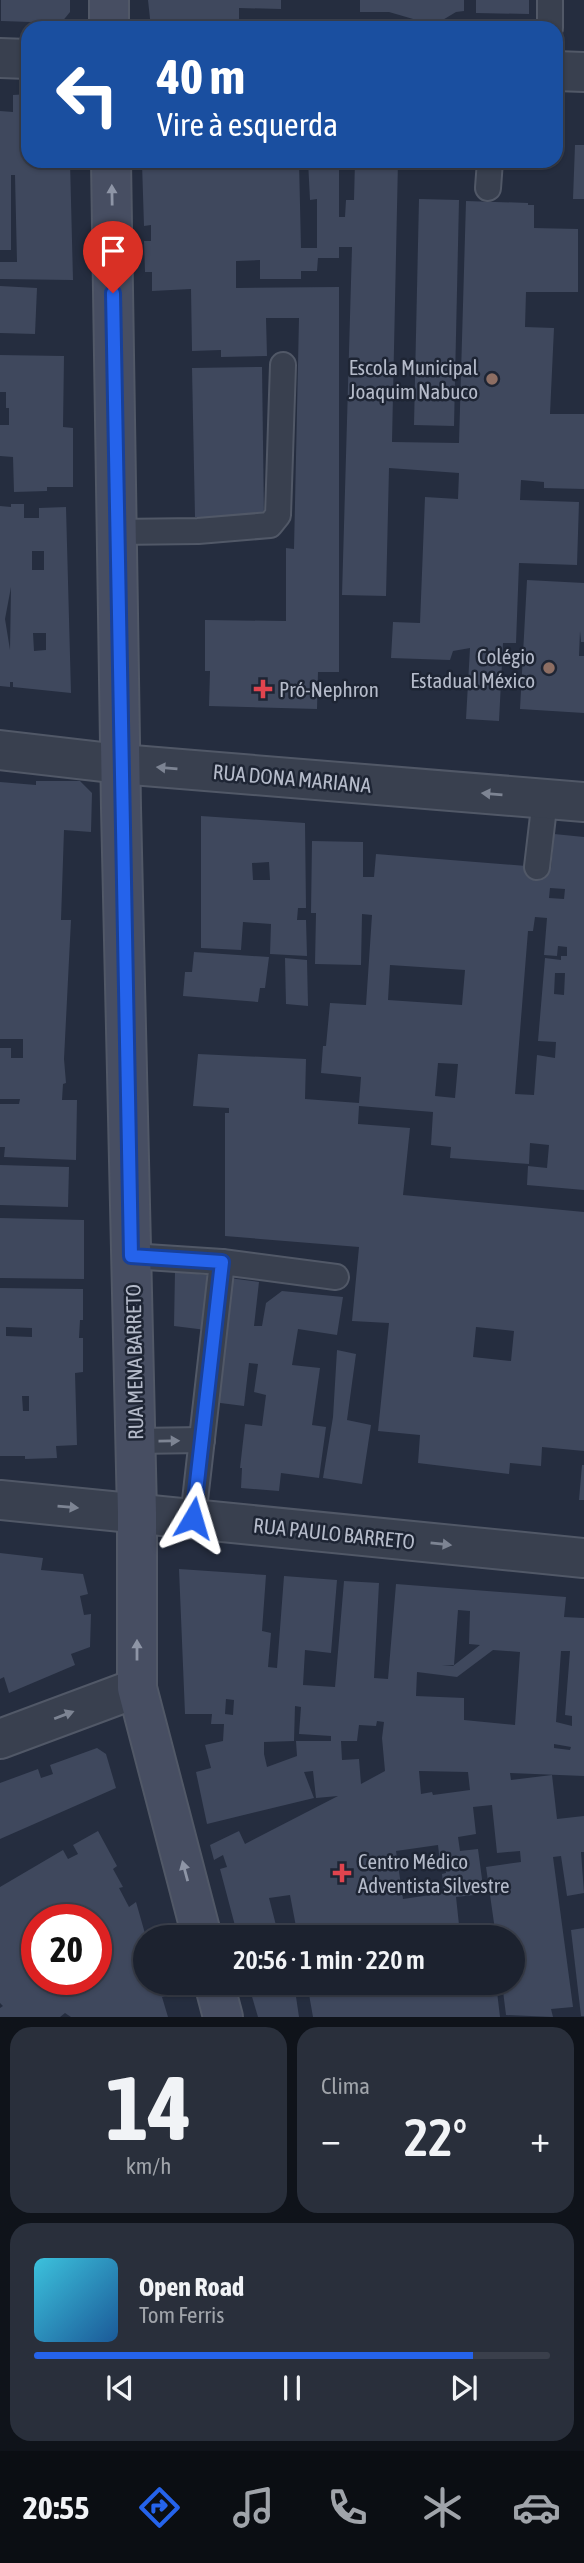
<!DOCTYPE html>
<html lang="pt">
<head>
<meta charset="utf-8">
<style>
	:root { --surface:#1c222f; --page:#292f3b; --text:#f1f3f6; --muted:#a0a4aa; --line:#3a3f4b; --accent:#2563eb }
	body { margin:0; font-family:"Asap Condensed",sans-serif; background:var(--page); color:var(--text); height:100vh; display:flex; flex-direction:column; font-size:26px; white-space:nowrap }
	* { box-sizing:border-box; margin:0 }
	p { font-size:23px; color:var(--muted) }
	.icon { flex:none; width:38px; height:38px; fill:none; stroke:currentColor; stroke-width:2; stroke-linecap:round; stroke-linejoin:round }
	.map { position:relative; height:2017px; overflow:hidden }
	.details { display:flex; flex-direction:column; gap:10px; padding:10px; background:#0f131a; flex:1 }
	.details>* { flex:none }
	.hud { position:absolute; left:21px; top:21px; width:542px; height:147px; border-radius:21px; box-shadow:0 2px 5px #0004,0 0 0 2px var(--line); background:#1a4fa0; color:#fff; overflow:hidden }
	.speed { position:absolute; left:21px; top:1904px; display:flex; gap:14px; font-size:35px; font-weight:700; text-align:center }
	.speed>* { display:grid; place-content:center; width:91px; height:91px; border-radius:50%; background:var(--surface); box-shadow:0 2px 5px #0004,0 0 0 2px var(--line); line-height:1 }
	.speed .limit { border:10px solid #d22; background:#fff; color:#111 }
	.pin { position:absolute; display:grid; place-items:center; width:60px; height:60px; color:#fff; margin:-72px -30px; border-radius:50% 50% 50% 0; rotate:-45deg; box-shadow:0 0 7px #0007 }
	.pin .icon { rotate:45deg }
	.me { position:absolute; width:77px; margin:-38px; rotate:7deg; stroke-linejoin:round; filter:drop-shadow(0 0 5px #0008) }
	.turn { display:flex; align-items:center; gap:24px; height:147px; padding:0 21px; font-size:32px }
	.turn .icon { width:91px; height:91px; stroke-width:2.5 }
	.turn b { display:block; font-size:49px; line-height:60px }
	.big { font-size:52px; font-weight:600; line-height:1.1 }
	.details .tile { flex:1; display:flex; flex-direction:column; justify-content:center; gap:10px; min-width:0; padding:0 24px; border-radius:21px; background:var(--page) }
	.details .dial { align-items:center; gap:0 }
	.dial b { font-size:91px; line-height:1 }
	.song { display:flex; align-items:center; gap:21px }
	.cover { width:84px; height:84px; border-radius:10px; background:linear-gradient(135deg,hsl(190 70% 55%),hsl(210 70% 35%)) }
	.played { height:7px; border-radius:4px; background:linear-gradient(90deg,var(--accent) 85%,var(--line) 85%) }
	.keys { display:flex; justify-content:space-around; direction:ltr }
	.heat { display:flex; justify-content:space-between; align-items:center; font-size:38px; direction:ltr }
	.details .tiles { flex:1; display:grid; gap:10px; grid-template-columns:1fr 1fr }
	.tile:last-child { grid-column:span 2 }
	.trip { position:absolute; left:133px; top:1925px; width:392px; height:70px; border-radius:35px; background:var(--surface); box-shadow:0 2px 5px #0004,0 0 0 2px var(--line); font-weight:600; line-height:70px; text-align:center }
	.tabs { display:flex; height:112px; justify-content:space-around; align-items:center; background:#0b0e13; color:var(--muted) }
	.tabs .icon { width:49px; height:49px }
	.tabs .on { color:var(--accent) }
	.tabs b { font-size:32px; color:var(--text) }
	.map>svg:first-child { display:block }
	.building { fill:#3f485d; fill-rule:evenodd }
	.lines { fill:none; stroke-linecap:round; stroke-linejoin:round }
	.lane-casing { stroke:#515867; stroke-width:28 }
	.street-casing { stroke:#515867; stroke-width:42 }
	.secondary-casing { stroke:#515867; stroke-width:42 }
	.lane { stroke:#39404f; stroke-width:24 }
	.street { stroke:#39404f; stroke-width:38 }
	.secondary { stroke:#474e62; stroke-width:38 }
	.oneway { fill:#8e95a6 }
	.oneway2 { fill:#7d8493 }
	.route-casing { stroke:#184099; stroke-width:18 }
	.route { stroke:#2563eb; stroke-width:12 }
	.education-dot { fill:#8d6e63; stroke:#1e2534; stroke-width:2.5 }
	.health-dot { fill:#e0444e; stroke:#1e2534; stroke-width:2.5 }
	.labels { text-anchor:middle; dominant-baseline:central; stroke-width:5; stroke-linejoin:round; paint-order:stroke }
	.poi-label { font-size:21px; fill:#b5bbca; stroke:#1e2534; text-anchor:end }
	.street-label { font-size:21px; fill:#b5bbca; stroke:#1e2534 }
</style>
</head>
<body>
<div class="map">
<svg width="584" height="2017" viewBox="0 0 584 2017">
	<rect width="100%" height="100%" fill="#252d3f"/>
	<!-- building -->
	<g class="building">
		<polygon points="1,0 70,0 70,12 61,23 1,21"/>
		<polygon points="148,0 281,0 281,9 239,8 239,24 212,23 212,28 151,28"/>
		<polygon points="360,0 464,0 464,11 456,12 441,21 420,21 389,12 360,12"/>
		<polygon points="476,0 529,0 529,14 476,13"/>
		<polygon points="28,94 28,161 70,161 73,280 0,279 0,262 17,262 15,175 11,175 11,250 0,250 0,111 13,112 13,95"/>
		<polygon points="575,145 584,145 584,199 573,199"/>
		<polygon points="150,161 299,161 301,248 317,248 317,199 310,200 308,161 339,161 339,217 345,217 346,200 354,200 355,161 398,161 392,442 459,443 466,201 528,203 528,205 534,205 534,228 578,229 578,292 526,292 525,327 554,328 550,414 584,414 584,489 544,488 544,482 521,480 520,500 579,502 577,565 519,563 516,643 503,643 499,721 466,719 470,648 453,651 450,660 391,658 393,622 420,623 425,497 458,499 459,473 389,468 386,596 342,595 352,247 339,247 339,258 318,258 317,271 301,271 301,279 260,279 260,260 236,261 236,288 339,287 339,672 318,672 317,709 209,706 210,671 205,671 205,620 286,621 286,548 294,549 299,318 266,318 267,356 221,357 221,350 192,351 191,289 152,291 152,272 145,272 144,241 151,241 151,225 144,226 142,163 150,163"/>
		<polygon points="419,199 459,200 454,426 414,425"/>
		<polygon points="0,286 37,288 35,334 0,333"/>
		<polygon points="0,355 64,356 63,427 73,428 73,487 47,487 47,491 14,492 13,457 0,456 0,425 9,425 9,408 6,408 6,392 0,392"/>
		<polygon points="262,367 264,518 195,517 192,368"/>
		<path d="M 11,504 L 24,504 L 24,518 L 39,518 L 39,508 L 66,507 L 71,693 L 13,687 L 13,682 L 10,682 L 10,687 L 0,686 L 0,506 L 11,507 ZM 32,551 L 44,551 L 44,570 L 32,570 ZM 11,587 L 10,650 L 5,619 ZM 33,633 L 46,633 L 46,650 L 34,651 Z"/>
		<polygon points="527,580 584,583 584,642 581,642 580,631 579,656 584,656 584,713 520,709"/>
		<polygon points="36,781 80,781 92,793 91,832 64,830 61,920 71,920 64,1059 66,1083 63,1084 62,1100 77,1100 76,1160 4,1157 5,1147 0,1147 0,1104 19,1104 20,1099 0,1099 0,1048 11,1048 11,1058 23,1058 23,1039 0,1039 0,782 36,785"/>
		<path d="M 201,816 L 305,823 L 306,908 L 298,908 L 297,920 L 306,920 L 307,956 L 270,954 L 271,924 L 243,922 L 241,950 L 201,948 ZM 269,862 L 270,880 L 253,880 L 252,863 Z"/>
		<path d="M 554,834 L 584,837 L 584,1190 L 527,1185 L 528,1166 L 547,1168 L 549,1145 L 530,1143 L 529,1164 L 450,1158 L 451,1147 L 431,1145 L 433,1112 L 359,1106 L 358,1124 L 410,1128 L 403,1195 L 584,1212 L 584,1451 L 542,1447 L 541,1466 L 510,1463 L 509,1474 L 418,1463 L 420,1435 L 378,1431 L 389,1323 L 352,1321 L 359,1247 L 225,1236 L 225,1113 L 229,1113 L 229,1108 L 193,1106 L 198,1054 L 306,1059 L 305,1099 L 359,1103 L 361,1077 L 321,1073 L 323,1046 L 326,1046 L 330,1003 L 366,1005 L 372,915 L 362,914 L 361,965 L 315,964 L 316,913 L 311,913 L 312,841 L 363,842 L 363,877 L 374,877 L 376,854 L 551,868 ZM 550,888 L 565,889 L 564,899 L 549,898 ZM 535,917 L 547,918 L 544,955 L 557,956 L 558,946 L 567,947 L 567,956 L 561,956 L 561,960 L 545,958 L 538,1041 L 556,1042 L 555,1058 L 537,1055 L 534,1095 L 515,1094 L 528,931 L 533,931 ZM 390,965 L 465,970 L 462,1005 L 388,1000 ZM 555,973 L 565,973 L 564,995 L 554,994 ZM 438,1063 L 458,1064 L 455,1098 L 435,1096 ZM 476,1327 L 514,1331 L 511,1361 L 473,1357 Z"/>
		<polygon points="194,952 269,957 265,988 260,988 258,1002 183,996 185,972 192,972"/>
		<polygon points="285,958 307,960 308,1006 286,1004"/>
		<polygon points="0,1165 69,1167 68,1207 0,1205"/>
		<polygon points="0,1218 84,1220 84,1279 0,1278"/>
		<polygon points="175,1271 259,1282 254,1326 262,1326 266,1303 282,1291 343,1297 337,1335 298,1329 292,1365 320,1368 312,1425 326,1427 319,1478 281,1473 279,1491 241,1488 242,1468 240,1468 245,1424 262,1426 266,1395 254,1392 258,1364 249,1363 244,1406 197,1400 206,1330 174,1326"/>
		<path d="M 0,1288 L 83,1289 L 83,1320 L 80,1320 L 79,1338 L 83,1338 L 83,1372 L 75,1373 L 77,1445 L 56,1446 L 57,1458 L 25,1459 L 25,1456 L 0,1456 ZM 6,1327 L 32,1328 L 32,1337 L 6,1336 ZM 22,1396 L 29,1396 L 29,1411 L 23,1411 Z"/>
		<polygon points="337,1350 356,1354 347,1420 371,1425 362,1484 323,1478 333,1417"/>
		<polygon points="582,1465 584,1465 584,1500 579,1500"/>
		<polygon points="0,1553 43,1558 41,1570 83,1574 88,1594 80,1596 84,1615 91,1614 90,1647 71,1654 75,1665 9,1693 4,1677 0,1679"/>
		<path d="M 179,1569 L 266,1575 L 262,1631 L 271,1633 L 268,1667 L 277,1668 L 284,1576 L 337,1580 L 331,1653 L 305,1650 L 303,1685 L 335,1687 L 344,1581 L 379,1583 L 374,1678 L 388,1679 L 396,1584 L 566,1597 L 564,1617 L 584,1618 L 584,1776 L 510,1773 L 511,1780 L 552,1775 L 557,1819 L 584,1816 L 584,1852 L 581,1852 L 584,1893 L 567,1896 L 561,1856 L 553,1857 L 573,2007 L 551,2009 L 553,2017 L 506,2015 L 502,1983 L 513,1983 L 513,1937 L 496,1937 L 486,1867 L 521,1862 L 520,1851 L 497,1853 L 492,1805 L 473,1807 L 476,1834 L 458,1837 L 460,1851 L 478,1849 L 484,1894 L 456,1897 L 460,1934 L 489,1931 L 490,1937 L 298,1937 L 290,1895 L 269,1898 L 279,1937 L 238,1937 L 220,1869 L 227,1867 L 223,1855 L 214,1860 L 210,1845 L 239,1831 L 245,1844 L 338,1796 L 316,1798 L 313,1771 L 304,1772 L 314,1798 L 207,1824 L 196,1772 L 211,1768 L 205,1745 L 223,1741 L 224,1724 L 211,1724 L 212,1714 L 185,1714 ZM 458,1610 L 470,1611 L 469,1644 L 480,1645 L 453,1666 L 442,1666 L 454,1665 ZM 493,1650 L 520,1652 L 515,1725 L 464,1720 L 464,1698 L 416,1696 L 417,1672 L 457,1677 ZM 561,1651 L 570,1651 L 565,1715 L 572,1716 L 572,1726 L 556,1722 ZM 226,1699 L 234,1700 L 233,1715 L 225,1714 ZM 295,1706 L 301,1707 L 299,1734 L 331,1736 L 331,1741 L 296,1741 L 297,1756 L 267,1767 L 264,1754 L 264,1742 L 294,1741 ZM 377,1721 L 384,1722 L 382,1738 L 385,1771 L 361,1784 L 359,1759 L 342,1760 L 341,1741 L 357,1741 L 359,1725 L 376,1726 ZM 554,1744 L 571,1747 L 570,1750 L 554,1748 ZM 419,1771 L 468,1772 L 470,1790 L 433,1795 L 432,1792 L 421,1794 ZM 438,1845 L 440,1863 L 445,1863 L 446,1873 L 442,1874 L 444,1893 L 403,1899 L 396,1851 Z"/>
		<polygon points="97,1748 106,1754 116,1788 0,1839 0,1783 38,1769 41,1778 53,1774 50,1765"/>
		<path d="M 98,1831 L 117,1866 L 113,1869 L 123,1887 L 119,1888 L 129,1907 L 136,1902 L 146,1937 L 145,1983 L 169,1983 L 171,1995 L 162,1997 L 168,2017 L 71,2017 L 65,2013 L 60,2017 L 0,2017 L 0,2008 L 3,2006 L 0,2003 L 0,1887 L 63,1850 L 68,1859 L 78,1854 L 73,1845 ZM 37,1920 L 96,1920 L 96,1979 L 37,1979 Z"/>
		<polygon points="584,1928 584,2016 581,2016 571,1930"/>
		<polygon points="248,1983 294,1983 299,2017 258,2017"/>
		<polygon points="307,1983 453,1983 455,1993 475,1991 474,1983 496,1983 500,2017 313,2017"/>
	</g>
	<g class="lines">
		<defs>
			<g id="lane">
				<polyline points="550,0 550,28"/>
				<polyline points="488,188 490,161"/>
				<polyline points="116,532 198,531 270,525 278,515 283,365"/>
				<polyline points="537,867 545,799"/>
				<polyline points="131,1256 222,1262 193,1518"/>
				<polyline points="222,1262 336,1277"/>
				<polyline points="135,1441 202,1440"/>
			</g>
			<g id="street">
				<polyline points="0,58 28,59"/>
				<polyline points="556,71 584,72"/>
				<polyline points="0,750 120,764 584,802"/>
				<polyline points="0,1500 584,1558"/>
				<polyline points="0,1739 137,1688"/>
			</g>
			<g id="secondary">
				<polyline points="109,0 109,28"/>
				<polyline points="111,161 121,808 137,1513 137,1688 202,1937"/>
				<polyline points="214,1983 223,2017"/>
			</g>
		</defs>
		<!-- lane casing -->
		<use href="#lane" class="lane-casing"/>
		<!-- street casing -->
		<use href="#street" class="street-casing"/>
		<!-- secondary casing -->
		<use href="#secondary" class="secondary-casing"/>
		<!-- lane -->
		<use href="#lane" class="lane"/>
		<!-- street -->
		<use href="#street" class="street"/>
		<!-- secondary -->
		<use href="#secondary" class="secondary"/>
	</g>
	<!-- one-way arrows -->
	<defs><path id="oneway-solid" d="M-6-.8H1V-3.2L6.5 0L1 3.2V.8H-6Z" transform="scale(1.75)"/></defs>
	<g class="oneway">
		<use href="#oneway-solid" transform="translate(112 195) rotate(-91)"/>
		<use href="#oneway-solid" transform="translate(137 1650) rotate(-90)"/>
		<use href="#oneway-solid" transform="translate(185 1871) rotate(-105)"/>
	</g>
	<g class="oneway2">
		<use href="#oneway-solid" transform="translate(167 768) rotate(-175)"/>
		<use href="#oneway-solid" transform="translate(492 794) rotate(-175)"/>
		<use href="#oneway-solid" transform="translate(169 1441) rotate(-1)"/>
		<use href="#oneway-solid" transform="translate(68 1507) rotate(5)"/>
		<use href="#oneway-solid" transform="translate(441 1544) rotate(6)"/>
		<use href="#oneway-solid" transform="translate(64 1715) rotate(-21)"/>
	</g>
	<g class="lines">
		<defs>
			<polyline id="route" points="113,293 131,1256 222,1262 193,1518"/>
		</defs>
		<!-- route casing -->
		<use href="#route" class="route-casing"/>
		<!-- route -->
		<use href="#route" class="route"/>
	</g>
	<!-- markers -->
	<g class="education-dot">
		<circle cx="492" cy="379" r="7"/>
		<circle cx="549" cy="668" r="7"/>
	</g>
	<g class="health-dot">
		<path d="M259.5 678.5h7v7h7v7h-7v7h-7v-7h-7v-7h7z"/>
		<path d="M338.5 1862.5h7v7h7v7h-7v7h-7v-7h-7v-7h7z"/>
	</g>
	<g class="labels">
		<!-- poi labels -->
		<g class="poi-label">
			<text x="478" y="367">Escola Municipal<tspan x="478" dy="24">Joaquim Nabuco</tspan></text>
			<text x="535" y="656">Colégio<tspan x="535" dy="24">Estadual México</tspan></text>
			<text x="279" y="689" text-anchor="start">Pró-Nephron</text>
			<text x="358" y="1861" text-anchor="start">Centro Médico<tspan x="358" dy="24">Adventista Silvestre</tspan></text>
		</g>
		<!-- street labels -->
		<g class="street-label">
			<text transform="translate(292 778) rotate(5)">RUA DONA MARIANA</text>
			<text transform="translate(134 1362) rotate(-91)">RUA MENA BARRETO</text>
			<text transform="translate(334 1533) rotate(6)">RUA PAULO BARRETO</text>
		</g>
	</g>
</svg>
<div class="speed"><div class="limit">20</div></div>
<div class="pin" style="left:113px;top:293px;background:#d93025"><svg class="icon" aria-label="arrive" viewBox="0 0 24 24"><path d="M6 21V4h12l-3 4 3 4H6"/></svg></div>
<svg class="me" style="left:193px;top:1518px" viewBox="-20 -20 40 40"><path d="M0-17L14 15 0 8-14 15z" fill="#2563eb" stroke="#fff" stroke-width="4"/></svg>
<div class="trip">20:56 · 1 min · 220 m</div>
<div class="hud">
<div class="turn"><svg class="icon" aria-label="left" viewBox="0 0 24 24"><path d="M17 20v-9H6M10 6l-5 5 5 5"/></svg><div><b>40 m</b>Vire à esquerda</div></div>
</div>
</div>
<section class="details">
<div class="tiles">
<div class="tile dial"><b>14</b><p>km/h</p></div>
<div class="tile"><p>Clima</p>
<div class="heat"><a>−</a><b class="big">22°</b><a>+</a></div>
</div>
<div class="tile">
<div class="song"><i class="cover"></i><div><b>Open Road</b><p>Tom Ferris</p></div></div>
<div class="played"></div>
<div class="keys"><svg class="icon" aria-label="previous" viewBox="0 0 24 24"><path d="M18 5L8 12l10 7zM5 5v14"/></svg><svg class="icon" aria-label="pause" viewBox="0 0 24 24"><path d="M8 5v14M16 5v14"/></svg><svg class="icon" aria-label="next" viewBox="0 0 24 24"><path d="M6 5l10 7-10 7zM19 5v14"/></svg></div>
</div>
</div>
</section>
<nav class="tabs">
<b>20:55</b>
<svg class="icon on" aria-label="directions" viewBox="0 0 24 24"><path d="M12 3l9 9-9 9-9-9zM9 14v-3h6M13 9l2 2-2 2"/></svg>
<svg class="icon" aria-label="music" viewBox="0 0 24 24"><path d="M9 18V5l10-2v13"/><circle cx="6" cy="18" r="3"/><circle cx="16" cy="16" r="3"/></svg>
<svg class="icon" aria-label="phone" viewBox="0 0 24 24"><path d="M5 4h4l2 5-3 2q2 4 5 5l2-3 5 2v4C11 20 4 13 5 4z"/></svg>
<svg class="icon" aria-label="climate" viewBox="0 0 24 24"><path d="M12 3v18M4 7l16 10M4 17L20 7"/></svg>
<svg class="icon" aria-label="car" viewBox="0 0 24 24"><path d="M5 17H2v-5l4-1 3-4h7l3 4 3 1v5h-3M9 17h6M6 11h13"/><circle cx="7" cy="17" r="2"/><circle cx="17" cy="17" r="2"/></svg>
</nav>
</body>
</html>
